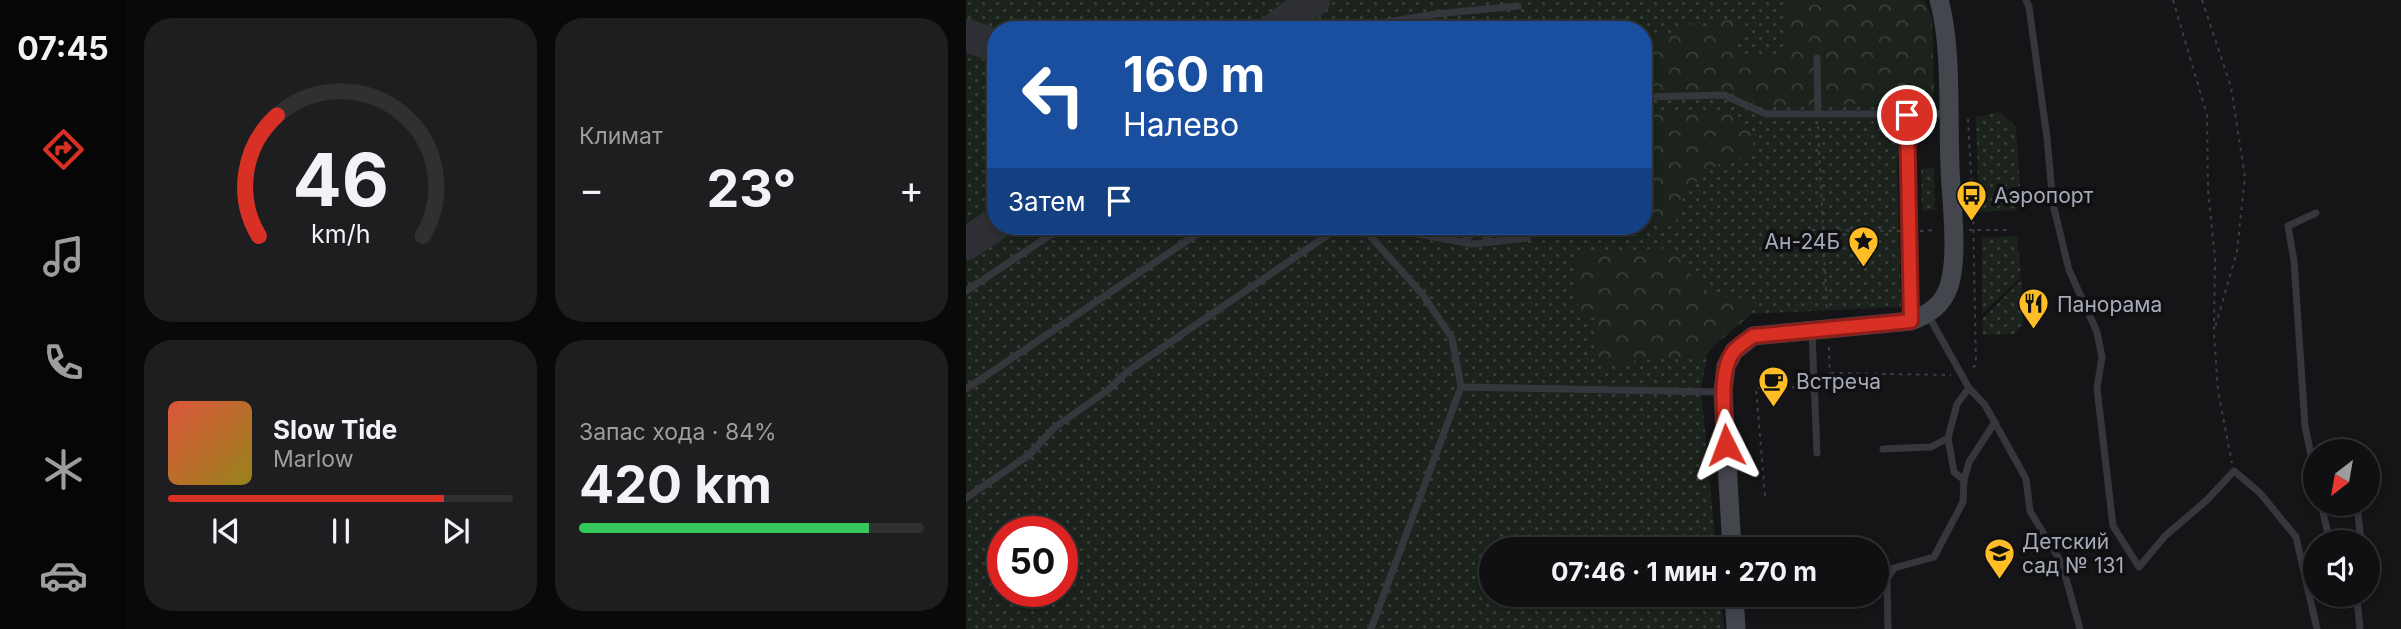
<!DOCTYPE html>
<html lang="ru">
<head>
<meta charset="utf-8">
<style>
	:root { --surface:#101012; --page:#1e1e20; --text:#f1f3f6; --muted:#9c9d9f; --line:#303032; --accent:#d93025 }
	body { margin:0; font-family:Inter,sans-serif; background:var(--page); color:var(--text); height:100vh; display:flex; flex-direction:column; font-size:26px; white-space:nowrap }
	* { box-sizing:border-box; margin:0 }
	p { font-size:23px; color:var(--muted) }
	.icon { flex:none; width:38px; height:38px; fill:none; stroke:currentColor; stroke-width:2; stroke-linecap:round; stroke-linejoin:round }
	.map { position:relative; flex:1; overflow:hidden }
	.panel { display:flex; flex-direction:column; gap:18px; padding:18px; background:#09090a; width:840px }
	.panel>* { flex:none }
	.hud { position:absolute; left:21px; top:21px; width:665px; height:214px; border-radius:28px; box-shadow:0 4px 10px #0003,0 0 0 2px var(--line); background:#1a4fa0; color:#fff; overflow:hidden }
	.needle { width:46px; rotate:211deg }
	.fabs { position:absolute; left:1337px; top:439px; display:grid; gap:14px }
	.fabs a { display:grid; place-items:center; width:77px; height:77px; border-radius:50%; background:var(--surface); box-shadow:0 4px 10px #0003,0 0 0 2px var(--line); font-size:35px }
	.speed { position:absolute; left:21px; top:516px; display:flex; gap:14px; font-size:35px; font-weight:700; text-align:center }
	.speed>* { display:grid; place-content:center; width:91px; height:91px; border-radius:50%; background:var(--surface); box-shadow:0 4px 10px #0003,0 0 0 2px var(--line); line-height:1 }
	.speed .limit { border:10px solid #d22; background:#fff; color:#111 }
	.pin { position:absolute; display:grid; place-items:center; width:60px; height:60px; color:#fff; margin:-30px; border:4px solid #fff; border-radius:50%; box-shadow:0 2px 7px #0007 }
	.me { position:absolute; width:77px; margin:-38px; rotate:357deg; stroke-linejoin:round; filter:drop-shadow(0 0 5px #0008) }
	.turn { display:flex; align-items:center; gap:24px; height:147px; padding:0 21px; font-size:32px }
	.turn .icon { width:91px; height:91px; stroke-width:2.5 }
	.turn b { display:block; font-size:49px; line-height:60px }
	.then { display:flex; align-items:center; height:66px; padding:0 21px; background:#0003; gap:14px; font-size:26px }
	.big { font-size:52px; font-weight:700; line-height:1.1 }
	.panel .card { flex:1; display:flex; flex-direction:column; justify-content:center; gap:10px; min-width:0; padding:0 24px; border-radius:28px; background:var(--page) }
	.panel .dial { align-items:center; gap:0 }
	.dial svg { height:182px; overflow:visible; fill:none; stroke:var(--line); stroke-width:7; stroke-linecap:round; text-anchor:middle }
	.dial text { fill:var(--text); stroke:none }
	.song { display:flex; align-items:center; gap:21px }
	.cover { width:84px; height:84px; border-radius:10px; background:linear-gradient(135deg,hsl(10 70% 55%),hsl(50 70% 35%)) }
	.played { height:7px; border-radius:4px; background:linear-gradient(90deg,var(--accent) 80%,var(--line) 80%) }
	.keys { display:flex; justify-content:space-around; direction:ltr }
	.heat { display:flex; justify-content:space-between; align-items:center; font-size:38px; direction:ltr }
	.charge { height:10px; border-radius:5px; background:linear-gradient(90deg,#34c759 84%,var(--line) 0) }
	.panel .tiles { flex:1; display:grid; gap:18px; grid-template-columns:repeat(2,1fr) }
	.trip { position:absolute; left:513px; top:537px; width:410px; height:70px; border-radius:35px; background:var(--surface); box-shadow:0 4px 10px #0003,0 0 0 2px var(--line); font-weight:700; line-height:70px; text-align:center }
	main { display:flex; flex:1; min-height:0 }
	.tab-bar { display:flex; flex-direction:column; width:126px; justify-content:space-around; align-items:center; background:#060607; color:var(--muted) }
	.tab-bar .icon { width:49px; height:49px }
	.tab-bar .on { color:var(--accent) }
	.tab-bar b { font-size:32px; color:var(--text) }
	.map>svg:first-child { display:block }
	.grass { fill:url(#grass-dots); fill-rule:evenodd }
	.forest { fill:url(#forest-crowns) }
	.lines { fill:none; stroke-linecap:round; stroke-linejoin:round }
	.taxiway { stroke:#2f3035; stroke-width:33 }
	.path { stroke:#3c3e44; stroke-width:2; stroke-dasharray:3.5 5; stroke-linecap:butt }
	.lane { stroke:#36373d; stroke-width:7 }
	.secondary { stroke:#44464d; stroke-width:19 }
	.route-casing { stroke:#8d1f18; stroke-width:18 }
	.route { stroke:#d93025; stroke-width:12 }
	.labels { text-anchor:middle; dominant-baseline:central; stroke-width:7; stroke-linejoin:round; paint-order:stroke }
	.poi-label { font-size:21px; fill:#a6abb9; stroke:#101013; text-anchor:start }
</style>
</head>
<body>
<main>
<nav class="tab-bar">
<b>07:45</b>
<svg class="icon on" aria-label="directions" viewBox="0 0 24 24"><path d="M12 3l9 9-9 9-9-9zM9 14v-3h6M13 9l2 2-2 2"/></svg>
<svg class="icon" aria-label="music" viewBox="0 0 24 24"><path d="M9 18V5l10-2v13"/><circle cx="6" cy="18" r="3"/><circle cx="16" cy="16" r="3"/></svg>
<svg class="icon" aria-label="phone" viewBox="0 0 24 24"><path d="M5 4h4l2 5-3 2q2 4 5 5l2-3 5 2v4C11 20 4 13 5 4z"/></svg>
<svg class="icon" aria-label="climate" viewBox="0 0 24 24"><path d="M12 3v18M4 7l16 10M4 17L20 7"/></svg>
<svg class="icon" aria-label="car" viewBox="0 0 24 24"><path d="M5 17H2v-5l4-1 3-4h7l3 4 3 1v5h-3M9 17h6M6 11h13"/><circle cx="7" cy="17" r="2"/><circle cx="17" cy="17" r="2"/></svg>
</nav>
<section class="panel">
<div class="tiles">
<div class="card dial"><svg viewBox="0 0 100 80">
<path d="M14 69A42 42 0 1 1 86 69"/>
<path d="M14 69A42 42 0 0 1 22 16" stroke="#d93025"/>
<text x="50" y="56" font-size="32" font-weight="700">46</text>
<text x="50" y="72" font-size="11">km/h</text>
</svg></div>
<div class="card"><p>Климат</p>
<div class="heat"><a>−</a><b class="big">23°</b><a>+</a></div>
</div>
<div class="card">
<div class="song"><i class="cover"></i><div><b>Slow Tide</b><p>Marlow</p></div></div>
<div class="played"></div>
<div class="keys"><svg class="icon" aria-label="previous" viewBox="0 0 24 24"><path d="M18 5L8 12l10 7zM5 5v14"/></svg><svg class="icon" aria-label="pause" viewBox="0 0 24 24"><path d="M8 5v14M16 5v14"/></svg><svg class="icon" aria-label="next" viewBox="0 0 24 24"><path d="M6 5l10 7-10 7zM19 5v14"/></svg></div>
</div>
<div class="card"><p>Запас хода · 84%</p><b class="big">420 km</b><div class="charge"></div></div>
</div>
</section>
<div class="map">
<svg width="1435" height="629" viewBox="0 0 1435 629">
	<defs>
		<pattern id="grass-dots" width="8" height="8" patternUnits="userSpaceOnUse" patternTransform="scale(1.75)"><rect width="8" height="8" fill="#1b231c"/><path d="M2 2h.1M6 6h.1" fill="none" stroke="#39403b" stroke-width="1.8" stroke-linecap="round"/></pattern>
		<pattern id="forest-crowns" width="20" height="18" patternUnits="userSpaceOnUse" patternTransform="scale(1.75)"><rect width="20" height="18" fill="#1b231c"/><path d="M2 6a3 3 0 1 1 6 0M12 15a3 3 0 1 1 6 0" fill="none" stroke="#39403b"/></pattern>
	</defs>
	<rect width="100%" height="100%" fill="#151518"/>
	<!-- grass -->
	<g class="grass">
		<path d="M 0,0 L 958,0 L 966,18 L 968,94 L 931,157 L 935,307 L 780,314 L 742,352 L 735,388 L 750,549 L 525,550 L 525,595 L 755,595 L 758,629 L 0,629 ZM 30,30 L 677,30 L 677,226 L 30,226 ZM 37,532 L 96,532 L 96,592 L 37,592 Z"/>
		<polygon points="1034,112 1050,127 1054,186 1049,187 1050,210 1013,212 1010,117"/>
		<polygon points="968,168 969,210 956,210 955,169"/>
		<polygon points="1051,236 1055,277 1016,314 1016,238"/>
		<polygon points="1056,279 1057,323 1049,334 1016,335 1017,318"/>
	</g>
	<!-- forest -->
	<g class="forest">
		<polygon points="820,0 958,0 966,18 968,94 962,102 799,107 758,90 677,92 677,32 710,34 724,24 739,33 745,20 757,21 769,18 776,23 771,49 775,55 788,58 821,57"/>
		<path d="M 677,114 L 767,114 C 772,124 777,129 787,133 L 787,153 C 777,159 766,159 755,163 C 733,174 711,197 710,223 L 677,223 Z"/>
		<path d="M 707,248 C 731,283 735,299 781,298 L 783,316 L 737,355 L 632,364 L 629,318 L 612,318 L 610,253 Z"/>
	</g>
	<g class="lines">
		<!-- taxiway -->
		<g class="taxiway">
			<polyline points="308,30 348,0"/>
			<polyline points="0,35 30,46"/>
			<polyline points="0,244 30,224"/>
		</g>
		<!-- path -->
		<g class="path">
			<polyline points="1207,0 1241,115 1242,190 1249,258 1248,333 1252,391 1266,463"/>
			<polyline points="1236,0 1265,87 1279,177 1271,251 1249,328"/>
			<polyline points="1002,119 1007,210 1010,365 1003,370"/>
			<polyline points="852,126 861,312"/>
			<polyline points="846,230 935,231"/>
			<polyline points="1003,230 1044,230"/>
			<polyline points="954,231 970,230"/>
			<polyline points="865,373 985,375"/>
			<polyline points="858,387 864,387 863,346"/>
			<polyline points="799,496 790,388 839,387"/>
		</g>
		<!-- lane -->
		<g class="lane">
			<polyline points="1060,0 1063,7 1081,138 1087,204 1103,270 1131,332 1136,357 1131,388 1147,526 1173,567 1199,536 1241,500 1268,471 1294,493 1330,537 1351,629"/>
			<polyline points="373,30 470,14 552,6"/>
			<polyline points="851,58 852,114"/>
			<polyline points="677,97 758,95 800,114 982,114"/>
			<polyline points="941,115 945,317"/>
			<polyline points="392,226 397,228 457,295 486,338 495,387"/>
			<polyline points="510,226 525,242"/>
			<polyline points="396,227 425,229 506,244 561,238 567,226"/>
			<polyline points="496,242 505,235 509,226"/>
			<polyline points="0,291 98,226"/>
			<polyline points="962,315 1003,388 1019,405 1060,479 1064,511 1096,564 1114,629"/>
			<polyline points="846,333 851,453"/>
			<polyline points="0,389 243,226"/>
			<polyline points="982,438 988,472 998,480"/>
			<polyline points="1383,442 1384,452"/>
			<polyline points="917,449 965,447 982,438 991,404 1003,388"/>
			<polyline points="1349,475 1339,426 1328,261 1322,226 1350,213"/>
			<polyline points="0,498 63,455 89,427 142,390 162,371 375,226"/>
			<polyline points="1355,504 1364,542"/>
			<polyline points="1391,504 1395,542"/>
			<polyline points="1386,595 1391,599 1394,629"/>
			<polyline points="405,629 495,387 757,392"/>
			<polyline points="922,629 921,579 928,568 968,557 997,502 998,480 1003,462 1029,422"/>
		</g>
		<!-- secondary -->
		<g class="secondary">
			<path d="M 766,550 L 757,392 L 760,366 L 768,351 L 787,336 L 945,321 C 963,314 977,305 983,286 C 993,255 985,200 984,167 C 982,118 986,45 973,0"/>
			<polyline points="768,595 770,629"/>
		</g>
	</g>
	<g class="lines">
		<defs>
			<path id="route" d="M 760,445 C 759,420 751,369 769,350 C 774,345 781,340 787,336 L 945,321 L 941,115"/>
		</defs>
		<!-- route casing -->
		<use href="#route" class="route-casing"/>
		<!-- route -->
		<use href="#route" class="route"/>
	</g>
	<!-- icons -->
	<defs>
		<symbol id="bus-pin" viewBox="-11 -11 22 30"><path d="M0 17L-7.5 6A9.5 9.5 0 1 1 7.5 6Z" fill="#ffbd26" stroke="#101013"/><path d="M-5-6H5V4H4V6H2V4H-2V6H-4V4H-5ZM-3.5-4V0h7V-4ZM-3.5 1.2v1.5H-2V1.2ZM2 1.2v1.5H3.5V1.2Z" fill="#111"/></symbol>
		<symbol id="sight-pin" viewBox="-11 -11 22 30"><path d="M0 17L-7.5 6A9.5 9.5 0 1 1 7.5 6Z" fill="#ffbd26" stroke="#101013"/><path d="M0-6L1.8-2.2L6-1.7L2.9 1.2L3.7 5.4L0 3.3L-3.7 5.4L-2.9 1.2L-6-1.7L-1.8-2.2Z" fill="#111"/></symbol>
		<symbol id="restaurant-pin" viewBox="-11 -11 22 30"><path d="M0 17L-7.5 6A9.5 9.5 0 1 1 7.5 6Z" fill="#ffbd26" stroke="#101013"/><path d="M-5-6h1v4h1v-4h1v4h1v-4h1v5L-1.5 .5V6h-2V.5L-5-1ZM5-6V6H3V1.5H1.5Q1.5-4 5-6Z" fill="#111"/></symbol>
		<symbol id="cafe-pin" viewBox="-11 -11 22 30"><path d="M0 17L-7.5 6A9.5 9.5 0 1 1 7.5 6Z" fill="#ffbd26" stroke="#101013"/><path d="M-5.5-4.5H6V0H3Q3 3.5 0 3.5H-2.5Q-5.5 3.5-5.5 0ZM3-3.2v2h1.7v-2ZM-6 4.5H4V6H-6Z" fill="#111"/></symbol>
		<symbol id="school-pin" viewBox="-11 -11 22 30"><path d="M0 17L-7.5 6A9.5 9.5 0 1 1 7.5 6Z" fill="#ffbd26" stroke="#101013"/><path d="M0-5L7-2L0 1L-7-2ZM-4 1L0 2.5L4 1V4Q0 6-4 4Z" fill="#111"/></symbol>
	</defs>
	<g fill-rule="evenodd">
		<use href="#bus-pin" x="988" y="178" width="35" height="47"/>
		<use href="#sight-pin" x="880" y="224" width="35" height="47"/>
		<use href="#restaurant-pin" x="1050" y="286" width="35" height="47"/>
		<use href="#cafe-pin" x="790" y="364" width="35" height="47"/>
		<use href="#school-pin" x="1016" y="536" width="35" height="47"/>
	</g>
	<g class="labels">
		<!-- poi labels -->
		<g class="poi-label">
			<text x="1028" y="195">Аэропорт</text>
			<text x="874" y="241" text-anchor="end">Ан-24Б</text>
			<text x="1091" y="304">Панорама</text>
			<text x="830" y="381">Встреча</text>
			<text x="1056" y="541">Детский<tspan x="1056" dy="24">сад № 131</tspan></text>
		</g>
	</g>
</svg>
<div class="fabs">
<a><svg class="needle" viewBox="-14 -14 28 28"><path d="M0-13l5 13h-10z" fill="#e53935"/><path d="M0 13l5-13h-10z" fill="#9c9d9f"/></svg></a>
<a><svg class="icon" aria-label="sound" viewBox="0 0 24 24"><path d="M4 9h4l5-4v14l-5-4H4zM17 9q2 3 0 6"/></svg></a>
</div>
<div class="speed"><div class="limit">50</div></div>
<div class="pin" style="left:941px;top:115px;background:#d93025"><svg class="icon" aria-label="arrive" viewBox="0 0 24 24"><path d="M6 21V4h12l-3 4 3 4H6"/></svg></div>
<svg class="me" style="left:760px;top:445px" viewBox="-20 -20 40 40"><path d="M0-17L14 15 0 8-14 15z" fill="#d93025" stroke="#fff" stroke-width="4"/></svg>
<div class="trip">07:46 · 1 мин · 270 m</div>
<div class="hud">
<div class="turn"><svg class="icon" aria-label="left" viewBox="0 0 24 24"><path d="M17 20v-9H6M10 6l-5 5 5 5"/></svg><div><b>160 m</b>Налево</div></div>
<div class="then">Затем<svg class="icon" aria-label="arrive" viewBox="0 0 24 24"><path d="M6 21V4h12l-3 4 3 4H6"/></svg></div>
</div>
</div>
</main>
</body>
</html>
